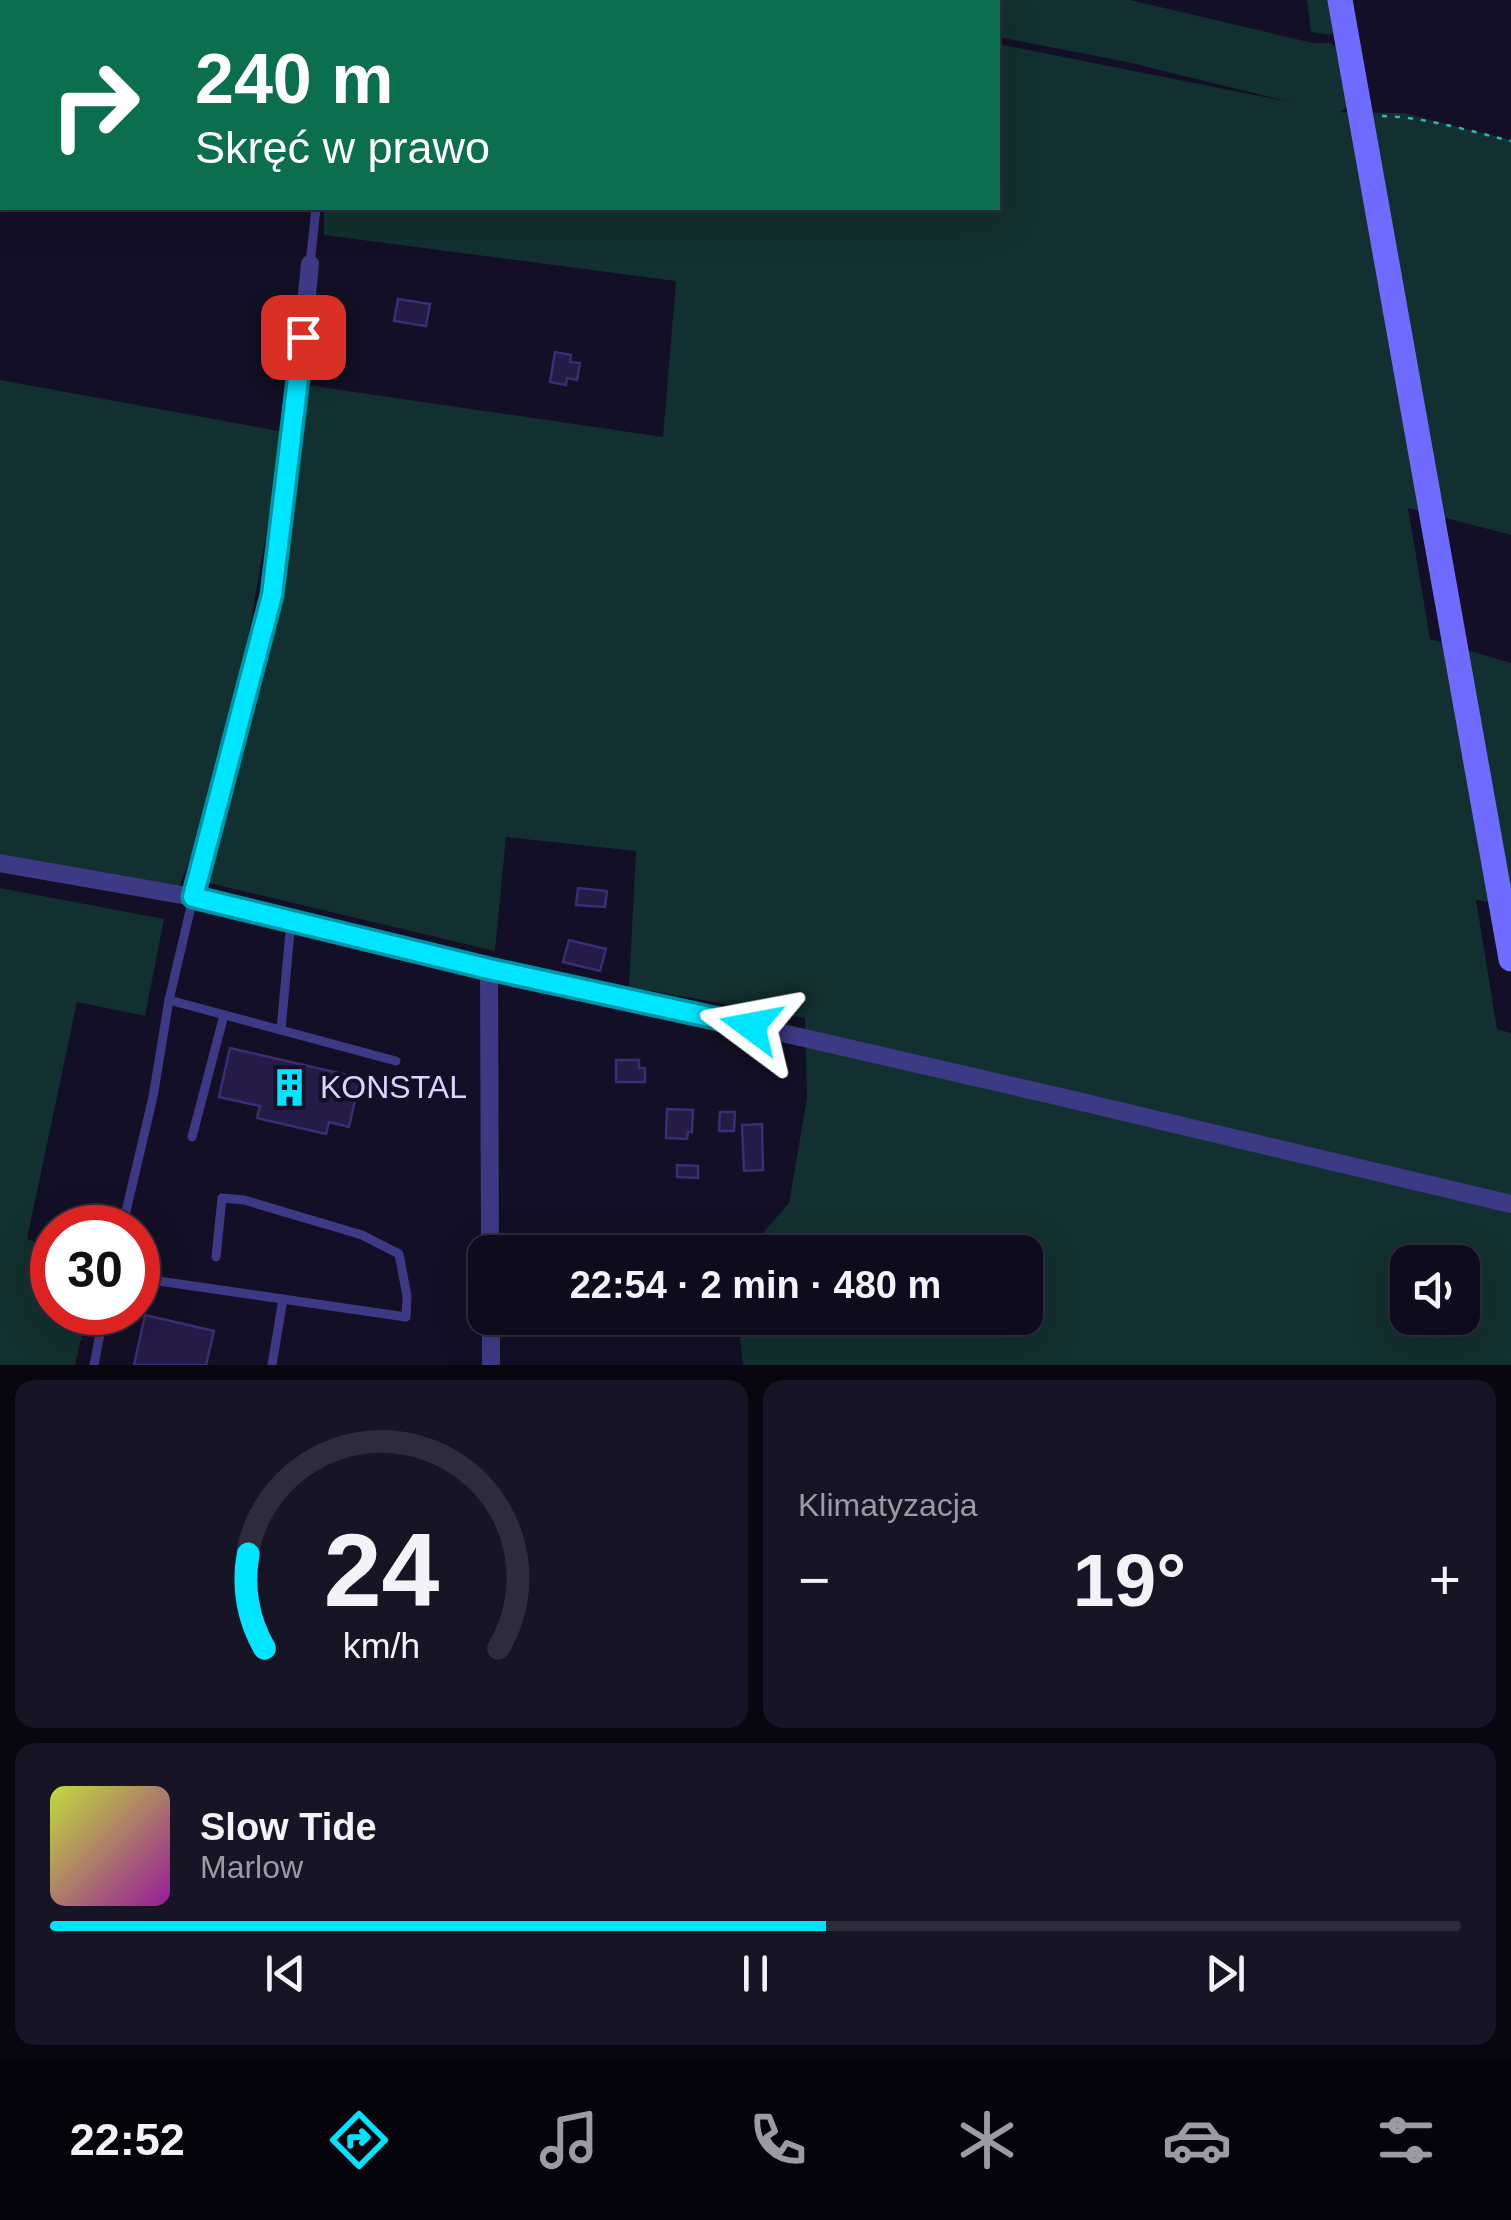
<!DOCTYPE html>
<html lang="pl">
<head>
<meta charset="utf-8">
<style>
	:root { --surface:#0e0b1c; --page:#171425; --text:#f1f3f6; --muted:#9b9ba3; --line:#2e2b3b; --accent:#00e5ff }
	body { margin:0; font-family:Arial,sans-serif; background:var(--page); color:var(--text); height:100vh; display:flex; flex-direction:column; font-size:38px; white-space:nowrap }
	* { box-sizing:border-box; margin:0 }
	p { font-size:32px; color:var(--muted) }
	.icon { flex:none; width:55px; height:55px; fill:none; stroke:currentColor; stroke-width:2; stroke-linecap:round; stroke-linejoin:round }
	.map { position:relative; height:1365px; overflow:hidden }
	.drawer { display:flex; flex-direction:column; gap:15px; padding:15px; background:#08060f; flex:1 }
	.drawer>* { flex:none }
	.top-card { position:absolute; left:0px; top:0px; width:1000px; height:210px; box-shadow:0 10px 40px #0002,0 0 0 2px var(--line); background:#0b6e4f; color:#fff; overflow:hidden }
	.fabs { position:absolute; left:1390px; top:1245px; display:grid; gap:20px }
	.fabs a { display:grid; place-items:center; width:90px; height:90px; border-radius:20px; background:var(--surface); box-shadow:0 10px 40px #0002,0 0 0 2px var(--line); font-size:50px }
	.speed { position:absolute; left:30px; top:1205px; display:flex; gap:20px; font-size:50px; font-weight:700; text-align:center }
	.speed>* { display:grid; place-content:center; width:130px; height:130px; border-radius:50%; background:var(--surface); box-shadow:0 10px 40px #0002,0 0 0 2px var(--line); line-height:1 }
	.speed .limit { border:15px solid #d22; background:#fff; color:#111 }
	.pin { position:absolute; display:grid; place-items:center; width:85px; height:85px; color:#fff; margin:-42px; border-radius:20px; box-shadow:0 5px 15px #0006 }
	.me { position:absolute; width:110px; margin:-55px; rotate:283deg; stroke-linejoin:round; filter:drop-shadow(0 0 8px #0008) }
	.turn { display:flex; align-items:center; gap:35px; height:210px; padding:0 30px; font-size:45px }
	.turn .icon { width:130px; height:130px; stroke-width:2.5 }
	.turn b { display:block; font-size:70px; line-height:85px }
	.big { font-size:75px; font-weight:600; line-height:1.1 }
	.drawer .tile { flex:1; display:flex; flex-direction:column; justify-content:center; gap:15px; min-width:0; padding:0 35px; border-radius:20px; background:var(--page) }
	.drawer .dial { align-items:center; gap:0 }
	.dial svg { height:260px; overflow:visible; fill:none; stroke:var(--line); stroke-width:7; stroke-linecap:round; text-anchor:middle }
	.dial text { fill:var(--text); stroke:none }
	.song { display:flex; align-items:center; gap:30px }
	.cover { width:120px; height:120px; border-radius:15px; background:linear-gradient(135deg,hsl(70 70% 55%),hsl(300 70% 35%)) }
	.played { height:10px; border-radius:5px; background:linear-gradient(90deg,var(--accent) 55%,var(--line) 55%) }
	.keys { display:flex; justify-content:space-around; direction:ltr }
	.heat { display:flex; justify-content:space-between; align-items:center; font-size:55px; direction:ltr }
	.drawer .tiles { flex:1; display:grid; gap:15px; grid-template-columns:1fr 1fr }
	.tile:last-child { grid-column:span 2 }
	.trip { position:absolute; left:468px; top:1235px; width:575px; height:100px; border-radius:20px; background:var(--surface); box-shadow:0 10px 40px #0002,0 0 0 2px var(--line); font-weight:600; line-height:100px; text-align:center }
	.dock { display:flex; height:160px; justify-content:space-around; align-items:center; background:#06040b; color:var(--muted) }
	.dock .icon { width:70px; height:70px }
	.dock .on { color:var(--accent) }
	.dock b { font-size:45px; color:var(--text) }
	.map>svg:first-child { display:block }
	.green { fill:#12302f; fill-rule:evenodd }
	.building { fill:#241b47; stroke:#3b2d73; stroke-width:2.5 }
	.lines { fill:none; stroke-linecap:round; stroke-linejoin:round }
	.path { stroke:#2fb8b0; stroke-width:2.5; stroke-dasharray:5 8; stroke-linecap:butt }
	.service { stroke:#3d3a85; stroke-width:9 }
	.minor { stroke:#3d3a85; stroke-width:18 }
	.secondary { stroke:#6f6bff; stroke-width:25 }
	.route-casing { stroke:#0095a6; stroke-width:25 }
	.route { stroke:#00e5ff; stroke-width:18 }
	.labels { text-anchor:middle; dominant-baseline:central; stroke-width:8; stroke-linejoin:round; paint-order:stroke }
	.poi-label { font-size:32px; fill:#d9d4ff; stroke:#130f26; text-anchor:start }
</style>
</head>
<body>
<div class="map">
<svg width="1511" height="1365" viewBox="0 0 1511 1365">
	<rect width="100%" height="100%" fill="#130f26"/>
	<!-- green -->
	<g class="green">
		<polygon points="345,0 648,0 647,2 345,2"/>
		<path d="M 923,0 L 1130,0 L 1313,43 L 1330,43 L 1337,48 L 1347,107 L 1340,112 L 1403,113 L 1511,140 L 1511,535 L 1408,508 L 1430,639 L 1511,663 L 1511,907 L 1476,900 L 1497,1029 L 1511,1033 L 1511,1365 L 743,1365 L 738,1318 L 1025,1318 L 1025,1252 L 746,1252 L 789,1203 L 807,1098 L 805,1018 L 629,987 L 636,851 L 506,837 L 495,951 L 205,882 L 307,385 L 663,437 L 676,281 L 324,235 L 324,208 L 998,208 L 998,44 L 1295,103 L 1127,62 L 998,37 L 998,2 L 929,2 ZM 1408,1262 L 1462,1262 L 1462,1318 L 1408,1318 Z"/>
		<polygon points="1307,0 1330,0 1335,31 1331,35 1311,32"/>
		<polygon points="0,380 284,432 237,700 198,837 179,887 0,854"/>
		<polygon points="0,888 164,919 145,1016 77,1002 27,1239 52,1247 52,1312 87,1313 75,1365 0,1365"/>
	</g>
	<!-- building -->
	<g class="building">
		<polygon points="398,299 430,304 426,326 394,321"/>
		<polygon points="555,352 571,355 570,362 580,363 577,380 567,378 566,385 550,382"/>
		<polygon points="578,888 607,891 605,907 576,905"/>
		<polygon points="569,940 606,949 600,971 563,962"/>
		<polygon points="230,1048 360,1078 349,1127 329,1122 326,1134 257,1118 260,1106 219,1097"/>
		<polygon points="616,1060 639,1060 639,1068 645,1068 645,1082 616,1082"/>
		<polygon points="667,1109 693,1110 692,1132 688,1132 687,1139 666,1138"/>
		<polygon points="720,1112 735,1112 734,1131 719,1131"/>
		<polygon points="762,1124 763,1170 744,1171 742,1125"/>
		<polygon points="677,1165 698,1166 698,1178 677,1177"/>
		<polygon points="145,1315 214,1331 206,1365 134,1365"/>
	</g>
	<g class="lines">
		<!-- path -->
		<path class="path" d="M 1382,116 C 1426,117 1469,131 1511,141"/>
		<!-- service -->
		<g class="service">
			<polyline points="334,0 334,2"/>
			<polyline points="310,264 316,208"/>
			<polyline points="169,1000 396,1061"/>
			<polyline points="281,1030 291,920"/>
			<polyline points="192,1137 224,1015"/>
			<polyline points="122,1228 153,1097 169,1000 193,898"/>
			<polyline points="138,1278 406,1317 407,1296 399,1254 362,1235 244,1200 222,1198 216,1257"/>
			<polyline points="94,1365 104,1312"/>
			<polyline points="272,1365 283,1299"/>
		</g>
		<!-- minor -->
		<g class="minor">
			<polyline points="0,863 193,897 489,969 674,1008 1061,1097 1511,1204"/>
			<polyline points="193,897 272,595 299,374 310,264"/>
			<polyline points="489,969 490,1252"/>
			<polyline points="491,1318 491,1365"/>
		</g>
		<!-- secondary -->
		<polyline class="secondary" points="1340,0 1511,959"/>
	</g>
	<g class="lines">
		<defs>
			<polyline id="route" points="303,337 272,595 193,897 489,969 751,1026"/>
		</defs>
		<!-- route casing -->
		<use href="#route" class="route-casing"/>
		<!-- route -->
		<use href="#route" class="route"/>
	</g>
	<!-- icons -->
	<defs>
		<symbol id="building-bare" viewBox="-9 -9 18 18"><path d="M-4-6H4V6H1V3H-1V6H-4ZM-2.5-4.3h1.7v1.8h-1.7ZM.8-4.3h1.7v1.8H.8ZM-2.5-1h1.7V.8h-1.7ZM.8-1h1.7V.8H.8Z" fill="#00e5ff" stroke="#130f26" stroke-width="2.5" paint-order="stroke"/></symbol>
	</defs>
	<g fill-rule="evenodd">
		<use href="#building-bare" x="262" y="1060" width="55" height="55"/>
	</g>
	<g class="labels">
		<!-- poi labels -->
		<g class="poi-label">
			<text x="320" y="1087">KONSTAL</text>
		</g>
	</g>
</svg>
<div class="fabs">
<a><svg class="icon" aria-label="sound" viewBox="0 0 24 24"><path d="M4 9h4l5-4v14l-5-4H4zM17 9q2 3 0 6"/></svg></a>
</div>
<div class="speed"><div class="limit">30</div></div>
<div class="pin" style="left:303px;top:337px;background:#d93025"><svg class="icon" aria-label="arrive" viewBox="0 0 24 24"><path d="M6 21V4h12l-3 4 3 4H6"/></svg></div>
<svg class="me" style="left:751px;top:1026px" viewBox="-20 -20 40 40"><path d="M0-17L14 15 0 8-14 15z" fill="#00e5ff" stroke="#fff" stroke-width="4"/></svg>
<div class="trip">22:54 · 2 min · 480 m</div>
<div class="top-card">
<div class="turn"><svg class="icon" aria-label="right" viewBox="0 0 24 24"><path d="M7 20v-9h11M14 6l5 5-5 5"/></svg><div><b>240 m</b>Skręć w prawo</div></div>
</div>
</div>
<section class="drawer">
<div class="tiles">
<div class="tile dial"><svg viewBox="0 0 100 80">
<path d="M14 69A42 42 0 1 1 86 69"/>
<path d="M14 69A42 42 0 0 1 9 40" stroke="#00e5ff"/>
<text x="50" y="56" font-size="32" font-weight="700">24</text>
<text x="50" y="72" font-size="11">km/h</text>
</svg></div>
<div class="tile"><p>Klimatyzacja</p>
<div class="heat"><a>−</a><b class="big">19°</b><a>+</a></div>
</div>
<div class="tile">
<div class="song"><i class="cover"></i><div><b>Slow Tide</b><p>Marlow</p></div></div>
<div class="played"></div>
<div class="keys"><svg class="icon" aria-label="previous" viewBox="0 0 24 24"><path d="M18 5L8 12l10 7zM5 5v14"/></svg><svg class="icon" aria-label="pause" viewBox="0 0 24 24"><path d="M8 5v14M16 5v14"/></svg><svg class="icon" aria-label="next" viewBox="0 0 24 24"><path d="M6 5l10 7-10 7zM19 5v14"/></svg></div>
</div>
</div>
</section>
<nav class="dock">
<b>22:52</b>
<svg class="icon on" aria-label="directions" viewBox="0 0 24 24"><path d="M12 3l9 9-9 9-9-9zM9 14v-3h6M13 9l2 2-2 2"/></svg>
<svg class="icon" aria-label="music" viewBox="0 0 24 24"><path d="M9 18V5l10-2v13"/><circle cx="6" cy="18" r="3"/><circle cx="16" cy="16" r="3"/></svg>
<svg class="icon" aria-label="phone" viewBox="0 0 24 24"><path d="M5 4h4l2 5-3 2q2 4 5 5l2-3 5 2v4C11 20 4 13 5 4z"/></svg>
<svg class="icon" aria-label="climate" viewBox="0 0 24 24"><path d="M12 3v18M4 7l16 10M4 17L20 7"/></svg>
<svg class="icon" aria-label="car" viewBox="0 0 24 24"><path d="M5 17H2v-5l4-1 3-4h7l3 4 3 1v5h-3M9 17h6M6 11h13"/><circle cx="7" cy="17" r="2"/><circle cx="17" cy="17" r="2"/></svg>
<svg class="icon" aria-label="filters" viewBox="0 0 24 24"><path d="M4 7h16M4 17h16"/><circle cx="9" cy="7" r="2"/><circle cx="15" cy="17" r="2"/></svg>
</nav>
</body>
</html>
